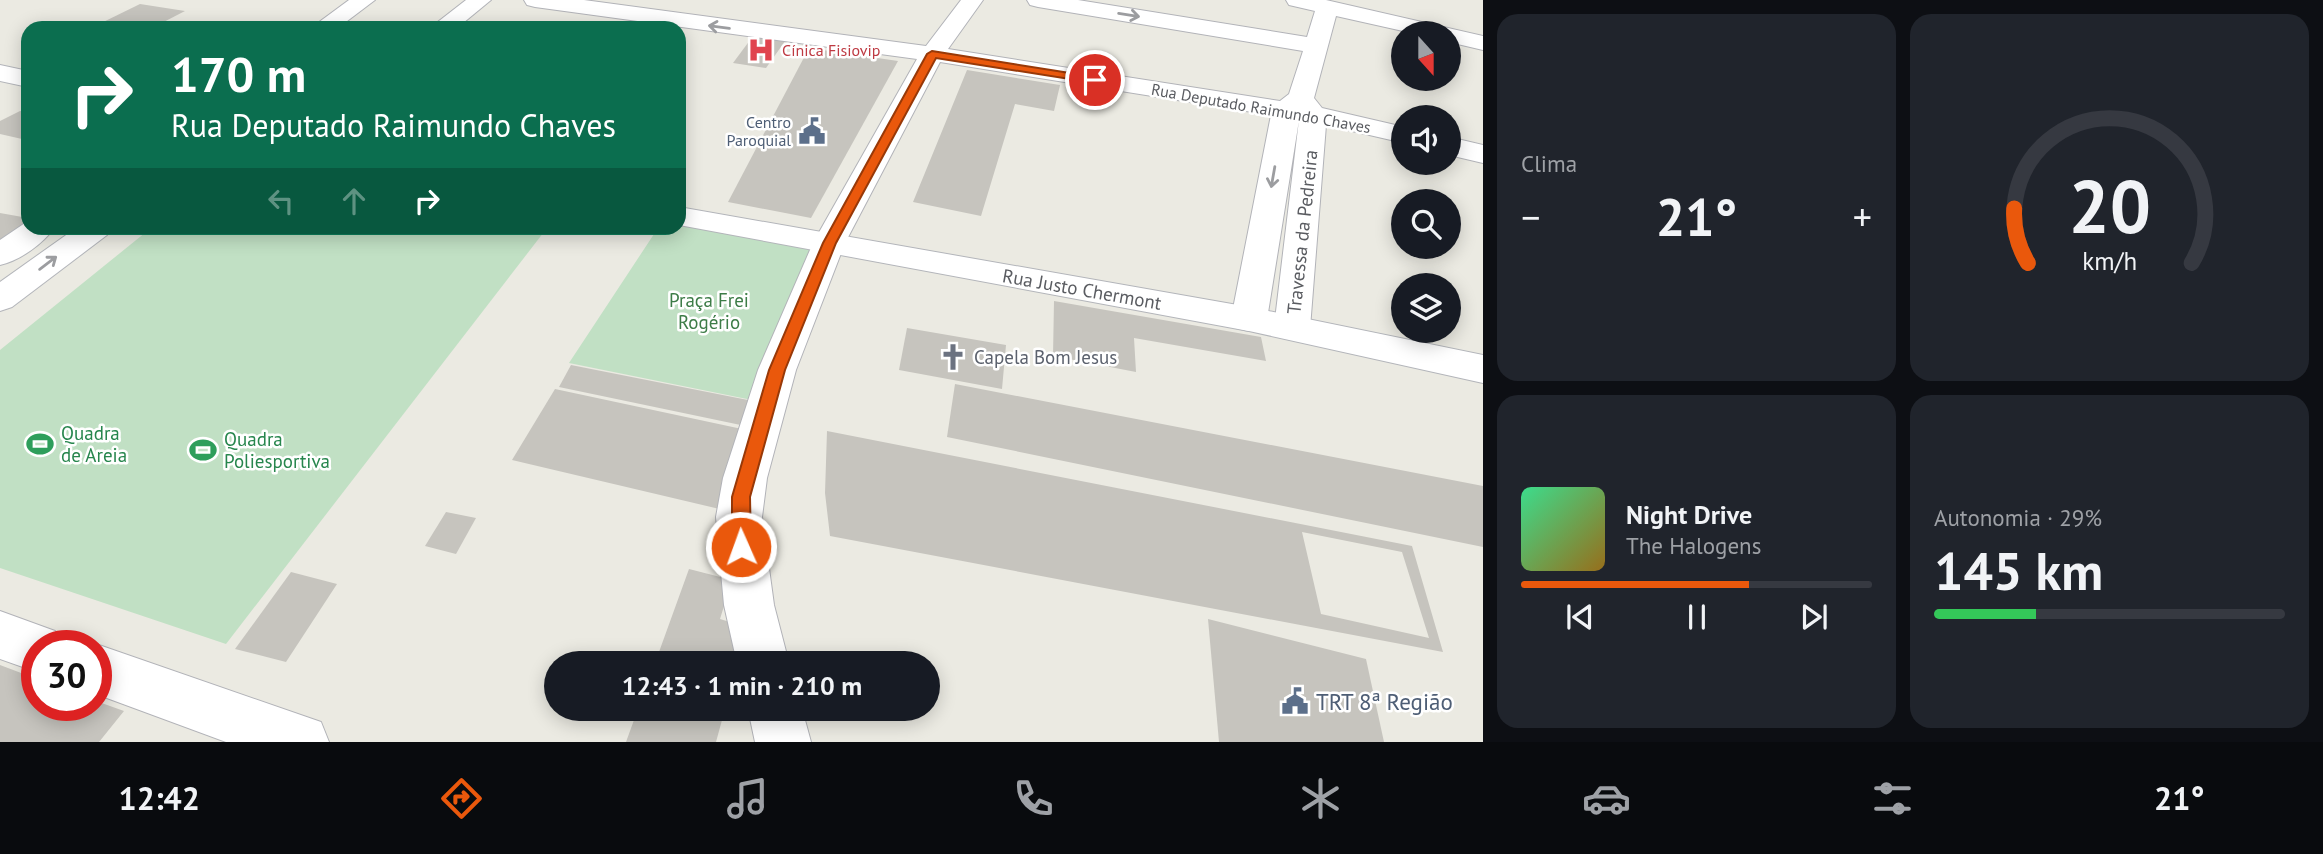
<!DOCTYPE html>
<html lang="pt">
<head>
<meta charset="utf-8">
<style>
	:root { --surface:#171b24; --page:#20242c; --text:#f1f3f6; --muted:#9ea1a6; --line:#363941; --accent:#ea580c }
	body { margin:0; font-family:"PT Sans",sans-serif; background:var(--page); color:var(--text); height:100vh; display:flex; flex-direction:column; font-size:26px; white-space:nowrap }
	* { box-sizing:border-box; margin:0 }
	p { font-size:23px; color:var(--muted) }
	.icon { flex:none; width:38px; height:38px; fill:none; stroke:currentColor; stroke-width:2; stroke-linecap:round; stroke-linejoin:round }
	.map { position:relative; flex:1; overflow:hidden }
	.sheet { display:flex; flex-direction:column; gap:14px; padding:14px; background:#0d0f14; width:840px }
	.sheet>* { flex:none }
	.top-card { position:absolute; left:21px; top:21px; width:665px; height:214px; border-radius:21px; box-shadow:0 4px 18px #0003; background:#0b6e4f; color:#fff; overflow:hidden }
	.needle { width:46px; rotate:159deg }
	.controls { position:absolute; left:1391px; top:21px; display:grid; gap:14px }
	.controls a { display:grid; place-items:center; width:70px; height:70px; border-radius:50%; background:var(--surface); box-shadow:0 4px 18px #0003; font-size:35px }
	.speed { position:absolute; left:21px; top:630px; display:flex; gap:14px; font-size:35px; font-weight:700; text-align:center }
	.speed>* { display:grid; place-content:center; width:91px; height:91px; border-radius:50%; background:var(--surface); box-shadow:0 4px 18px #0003; line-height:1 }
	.speed .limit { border:10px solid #d22; background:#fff; color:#111 }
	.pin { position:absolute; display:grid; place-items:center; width:60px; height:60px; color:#fff; margin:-30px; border:4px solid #fff; border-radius:50%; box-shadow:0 2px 7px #0007 }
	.me { position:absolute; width:77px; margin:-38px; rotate:358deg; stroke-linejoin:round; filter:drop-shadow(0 0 5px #0008) }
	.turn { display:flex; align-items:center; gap:24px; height:147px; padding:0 35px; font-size:32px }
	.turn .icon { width:91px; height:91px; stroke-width:2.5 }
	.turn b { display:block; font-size:49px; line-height:60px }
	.lanes { display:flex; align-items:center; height:66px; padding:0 35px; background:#0003; justify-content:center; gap:35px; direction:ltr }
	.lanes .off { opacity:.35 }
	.big { font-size:52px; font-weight:700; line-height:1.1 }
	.sheet .card { flex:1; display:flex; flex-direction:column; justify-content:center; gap:10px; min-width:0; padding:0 24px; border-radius:21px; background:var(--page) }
	.sheet .dial { align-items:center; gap:0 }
	.dial svg { height:182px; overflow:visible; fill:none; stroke:var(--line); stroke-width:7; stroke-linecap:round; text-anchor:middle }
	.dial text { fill:var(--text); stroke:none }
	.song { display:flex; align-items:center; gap:21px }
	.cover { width:84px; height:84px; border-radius:10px; background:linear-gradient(135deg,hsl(150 70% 55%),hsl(40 70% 35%)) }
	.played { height:7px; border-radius:4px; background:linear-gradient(90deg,var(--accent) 65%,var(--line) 65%) }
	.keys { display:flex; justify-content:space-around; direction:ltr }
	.heat { display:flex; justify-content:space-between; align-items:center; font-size:38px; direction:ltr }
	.charge { height:10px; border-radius:5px; background:linear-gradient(90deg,#34c759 29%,var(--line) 0) }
	.sheet .tiles { flex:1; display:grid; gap:14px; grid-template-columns:repeat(2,1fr) }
	.trip { position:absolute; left:544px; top:651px; width:396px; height:70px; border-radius:35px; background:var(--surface); box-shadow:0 4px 18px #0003; font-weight:700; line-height:70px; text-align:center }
	.dock { display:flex; height:112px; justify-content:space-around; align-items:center; background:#090b0e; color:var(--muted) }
	.dock .icon { width:49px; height:49px }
	.dock .selected { color:var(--accent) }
	.dock b { font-size:32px; color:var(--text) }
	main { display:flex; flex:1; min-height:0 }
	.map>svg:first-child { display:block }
	.green { fill:#c1e0c4 }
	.building { fill:#c6c4be; fill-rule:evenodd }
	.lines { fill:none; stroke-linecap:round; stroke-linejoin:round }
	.street-casing { stroke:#b2b3b8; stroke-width:2 }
	.secondary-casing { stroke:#b3b5ba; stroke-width:2 }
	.street { fill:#fff; fill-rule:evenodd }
	.secondary { fill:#fff; fill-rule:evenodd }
	.oneway { stroke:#9c9da0 }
	.route { fill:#ea580c; stroke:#983908; stroke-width:2 }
	.labels { text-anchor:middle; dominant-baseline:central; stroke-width:5; stroke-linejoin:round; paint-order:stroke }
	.far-health-label { font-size:16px; fill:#be3a42; stroke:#fff; text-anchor:start }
	.far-street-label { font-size:16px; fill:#5a5c61; stroke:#fff }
	.far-service-label { font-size:16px; fill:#4e5e75; stroke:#fff; text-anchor:end }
	.street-label { font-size:19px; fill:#5a5c61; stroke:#fff }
	.park-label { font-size:19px; fill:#3d7c47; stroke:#fff }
	.worship-label { font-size:19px; fill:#5b616d; stroke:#fff; text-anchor:start }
	.leisure-label { font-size:19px; fill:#27864d; stroke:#fff; text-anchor:start }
	.near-service-label { font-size:23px; fill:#4e5e75; stroke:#fff; text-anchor:start }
</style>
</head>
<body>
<main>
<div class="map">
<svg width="1483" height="742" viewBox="0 0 1483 742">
	<rect width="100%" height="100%" fill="#ebeae2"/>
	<!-- green -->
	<g class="green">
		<polygon points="679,224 821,252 757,401 569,363 658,228 679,228"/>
		<polygon points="151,228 547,228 226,644 0,568 0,350"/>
	</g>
	<!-- building -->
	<g class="building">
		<polygon points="140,4 185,11 152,28 91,28"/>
		<polygon points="756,32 788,37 766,68 733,63"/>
		<polygon points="809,48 898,61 811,218 728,202"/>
		<polygon points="967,70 1060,85 1054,111 1015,104 981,216 913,202"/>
		<polygon points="20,111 28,112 28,135 22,139 0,134 0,121"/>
		<polygon points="0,213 28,218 28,221 0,241"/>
		<polygon points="1054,301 1261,337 1266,361 1134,338 1136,372 1053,356"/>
		<polygon points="907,328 1006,345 1002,389 899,370"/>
		<polygon points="571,365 763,403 755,428 559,387"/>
		<polygon points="955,384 1483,486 1483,547 947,437"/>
		<polygon points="555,389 756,432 728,511 512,460"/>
		<path d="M 827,431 L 1412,546 L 1443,652 L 830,536 L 825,493 ZM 1302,532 L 1402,552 L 1429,638 L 1321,614 Z"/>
		<polygon points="446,512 476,518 456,554 425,546"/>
		<polygon points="689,569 732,580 720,619 746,627 737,663 655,663"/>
		<polygon points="291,572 337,584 286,662 235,649"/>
		<polygon points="1208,619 1366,659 1384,742 1219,742"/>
		<polygon points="0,665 37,679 37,705 96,705 96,701 124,711 99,742 0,742"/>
		<polygon points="638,709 725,709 716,742 626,742"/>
	</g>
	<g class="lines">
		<defs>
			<g id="street">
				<polygon points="349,0 375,0 338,28 311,28"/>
				<polygon points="466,0 491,0 457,28 430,28"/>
				<polygon points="524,0 584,0 926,46 961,0 983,0 948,49 1280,101 1289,94 1303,51 1038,7 1030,5 1027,0 1078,0 1307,37 1315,11 1289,5 1286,0 1326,0 1483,36 1483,50 1449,42 1449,33 1412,33 1336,16 1314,98 1322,108 1404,127 1404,143 1326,125 1310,328 1305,337 1292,340 1279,337 1274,328 1299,120 1267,319 1262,328 1249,331 1236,328 1231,319 1271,115 940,62 845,243 796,370 767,478 762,517 774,605 789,663 737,663 724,605 716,517 723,478 758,370 813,243 917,59 535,7 527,5"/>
				<polygon points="1449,137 1483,145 1483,163 1449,155"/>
				<polygon points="0,611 55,631 62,646 37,646 37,672 0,659"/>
				<polygon points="96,644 321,722 329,742 226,742 96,694 96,646 91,646"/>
				<polygon points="748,709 802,709 811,742 755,742"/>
			</g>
			<g id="secondary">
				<polygon points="0,65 28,71 28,87 0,81"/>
				<polygon points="679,207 1249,307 1483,355 1483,383 1249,331 679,225"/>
				<path d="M 28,221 L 28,228 L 54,228 C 43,244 19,261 0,265 L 0,240 Z"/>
				<polygon points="76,228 112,228 107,235 12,307 0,311 0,282"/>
			</g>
		</defs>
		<!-- street casing -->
		<use href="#street" class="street-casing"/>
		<!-- secondary casing -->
		<use href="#secondary" class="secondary-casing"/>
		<!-- street -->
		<use href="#street" class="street"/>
		<!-- secondary -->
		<use href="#secondary" class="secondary"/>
	</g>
	<!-- one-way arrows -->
	<defs><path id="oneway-shaft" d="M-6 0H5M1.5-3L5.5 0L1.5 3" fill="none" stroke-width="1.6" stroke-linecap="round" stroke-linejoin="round" transform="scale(1.75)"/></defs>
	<g class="oneway">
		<use href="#oneway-shaft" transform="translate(1129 15) rotate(9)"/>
		<use href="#oneway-shaft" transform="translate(719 27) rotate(-173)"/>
		<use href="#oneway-shaft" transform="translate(1273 177) rotate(100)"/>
		<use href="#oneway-shaft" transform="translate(48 263) rotate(-37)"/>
	</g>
	<!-- route -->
	<polygon class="route" points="932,51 1095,77 1100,80 1095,83 936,58 836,243 785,370 750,497 751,547 748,553 741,556 735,553 732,547 732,497 769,370 823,243 927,54"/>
	<!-- icons -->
	<defs>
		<symbol id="hospital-bare" viewBox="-9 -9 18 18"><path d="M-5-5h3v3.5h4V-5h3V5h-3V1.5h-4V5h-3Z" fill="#e0444e" stroke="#fff" stroke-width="2.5" paint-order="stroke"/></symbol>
		<symbol id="civic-bare" viewBox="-9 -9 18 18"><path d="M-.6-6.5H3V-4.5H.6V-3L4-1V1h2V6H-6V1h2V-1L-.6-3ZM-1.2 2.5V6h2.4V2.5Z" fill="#5c6f8a" stroke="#fff" stroke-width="2.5" paint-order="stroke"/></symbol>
		<symbol id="church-bare" viewBox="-9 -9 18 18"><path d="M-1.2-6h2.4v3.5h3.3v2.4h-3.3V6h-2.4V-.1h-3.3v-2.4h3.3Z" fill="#6b7280" stroke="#fff" stroke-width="2.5" paint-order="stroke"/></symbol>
		<symbol id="stadium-bare" viewBox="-9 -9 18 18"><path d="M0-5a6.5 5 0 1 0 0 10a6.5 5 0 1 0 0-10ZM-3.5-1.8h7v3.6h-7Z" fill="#2e9e5b" stroke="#fff" stroke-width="2.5" paint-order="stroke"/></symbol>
	</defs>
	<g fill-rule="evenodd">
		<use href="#hospital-bare" x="742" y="31" width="38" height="38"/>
		<use href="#civic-bare" x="793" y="112" width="38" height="38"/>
		<use href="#church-bare" x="934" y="338" width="38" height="38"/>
		<use href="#stadium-bare" x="21" y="425" width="38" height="38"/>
		<use href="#stadium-bare" x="184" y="431" width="38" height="38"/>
		<use href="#civic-bare" x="1276" y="682" width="38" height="38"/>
	</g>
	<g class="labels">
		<!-- far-health labels -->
		<g class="far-health-label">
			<text x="782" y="50">Cínica Fisiovip</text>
		</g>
		<!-- far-street labels -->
		<g class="far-street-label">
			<text transform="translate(1261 108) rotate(10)">Rua Deputado Raimundo Chaves</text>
		</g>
		<!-- far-service labels -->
		<g class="far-service-label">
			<text x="791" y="122">Centro<tspan x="791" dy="18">Paroquial</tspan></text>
		</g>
		<!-- street labels -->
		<g class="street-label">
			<text transform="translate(1302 232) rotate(-84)">Travessa da Pedreira</text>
			<text transform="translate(1082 289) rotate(10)">Rua Justo Chermont</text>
		</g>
		<!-- park labels -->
		<g class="park-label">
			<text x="709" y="300">Praça Frei<tspan x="709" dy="22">Rogério</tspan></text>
		</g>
		<!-- worship labels -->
		<g class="worship-label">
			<text x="974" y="357">Capela Bom Jesus</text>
		</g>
		<!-- leisure labels -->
		<g class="leisure-label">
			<text x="61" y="433">Quadra<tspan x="61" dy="22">de Areia</tspan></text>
			<text x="224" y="439">Quadra<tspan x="224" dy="22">Poliesportiva</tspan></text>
		</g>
		<!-- near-service labels -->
		<g class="near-service-label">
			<text x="1316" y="701">TRT 8ª Região</text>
		</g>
	</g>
</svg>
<div class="controls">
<a><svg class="needle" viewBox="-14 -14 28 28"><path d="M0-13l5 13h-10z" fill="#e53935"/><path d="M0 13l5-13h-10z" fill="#9ea1a6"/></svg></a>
<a><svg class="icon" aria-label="sound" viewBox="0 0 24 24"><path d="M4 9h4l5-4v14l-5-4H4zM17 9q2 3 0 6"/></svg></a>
<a><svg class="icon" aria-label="search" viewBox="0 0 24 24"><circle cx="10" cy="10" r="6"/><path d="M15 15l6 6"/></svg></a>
<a><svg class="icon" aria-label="layers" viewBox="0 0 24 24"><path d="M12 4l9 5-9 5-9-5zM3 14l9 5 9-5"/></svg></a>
</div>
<div class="speed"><div class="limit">30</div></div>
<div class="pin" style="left:1095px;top:80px;background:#d93025"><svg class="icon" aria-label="arrive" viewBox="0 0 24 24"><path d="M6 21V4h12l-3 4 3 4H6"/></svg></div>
<svg class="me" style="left:741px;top:547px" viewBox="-20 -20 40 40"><circle r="17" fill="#ea580c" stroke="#fff" stroke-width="3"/><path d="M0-11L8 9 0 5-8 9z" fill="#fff"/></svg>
<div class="trip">12:43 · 1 min · 210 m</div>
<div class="top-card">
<div class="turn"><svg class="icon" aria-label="right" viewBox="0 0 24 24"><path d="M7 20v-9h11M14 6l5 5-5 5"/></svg><div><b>170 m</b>Rua Deputado Raimundo Chaves</div></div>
<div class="lanes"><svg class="icon off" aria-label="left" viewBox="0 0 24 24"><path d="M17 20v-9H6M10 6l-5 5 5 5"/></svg><svg class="icon off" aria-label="ahead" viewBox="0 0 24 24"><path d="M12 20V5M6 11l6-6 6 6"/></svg><svg class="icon" aria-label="right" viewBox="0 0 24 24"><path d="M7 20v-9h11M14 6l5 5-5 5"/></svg></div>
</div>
</div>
<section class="sheet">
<div class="tiles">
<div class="card"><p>Clima</p>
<div class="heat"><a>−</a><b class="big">21°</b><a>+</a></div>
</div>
<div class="card dial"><svg viewBox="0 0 100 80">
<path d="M14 69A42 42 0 1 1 86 69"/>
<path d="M14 69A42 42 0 0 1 8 45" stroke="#ea580c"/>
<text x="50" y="56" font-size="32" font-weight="700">20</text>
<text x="50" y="72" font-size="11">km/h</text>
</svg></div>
<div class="card">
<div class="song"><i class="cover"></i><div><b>Night Drive</b><p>The Halogens</p></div></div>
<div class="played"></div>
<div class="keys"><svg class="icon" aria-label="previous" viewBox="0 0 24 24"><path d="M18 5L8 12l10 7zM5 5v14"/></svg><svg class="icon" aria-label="pause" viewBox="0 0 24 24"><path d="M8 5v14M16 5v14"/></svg><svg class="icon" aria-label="next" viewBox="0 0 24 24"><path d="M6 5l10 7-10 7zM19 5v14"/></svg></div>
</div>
<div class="card"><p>Autonomia · 29%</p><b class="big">145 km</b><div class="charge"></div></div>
</div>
</section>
</main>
<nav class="dock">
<b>12:42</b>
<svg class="icon selected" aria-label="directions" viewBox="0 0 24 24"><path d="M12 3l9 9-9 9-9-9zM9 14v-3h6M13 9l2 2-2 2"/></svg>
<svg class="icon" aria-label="music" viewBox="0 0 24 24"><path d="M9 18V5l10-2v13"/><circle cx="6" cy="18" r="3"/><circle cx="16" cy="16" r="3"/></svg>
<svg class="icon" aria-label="phone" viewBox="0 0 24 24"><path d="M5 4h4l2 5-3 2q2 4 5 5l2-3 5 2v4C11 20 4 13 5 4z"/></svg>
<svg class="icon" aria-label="climate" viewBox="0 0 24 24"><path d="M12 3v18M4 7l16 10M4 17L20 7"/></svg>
<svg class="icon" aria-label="car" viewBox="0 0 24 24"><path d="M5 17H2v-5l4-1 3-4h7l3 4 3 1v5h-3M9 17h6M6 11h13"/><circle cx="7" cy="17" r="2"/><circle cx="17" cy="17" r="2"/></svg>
<svg class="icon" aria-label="filters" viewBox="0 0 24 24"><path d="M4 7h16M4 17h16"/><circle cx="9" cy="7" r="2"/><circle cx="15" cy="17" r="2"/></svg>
<b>21°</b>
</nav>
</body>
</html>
